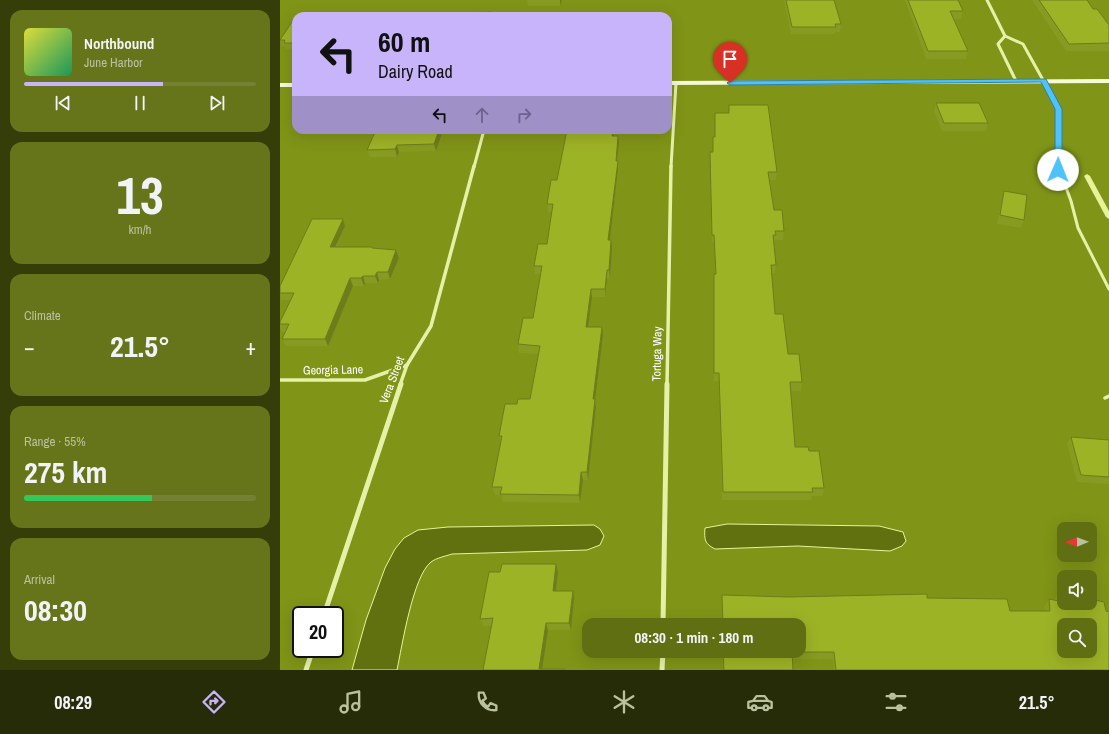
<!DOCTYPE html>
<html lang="en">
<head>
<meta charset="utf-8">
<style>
	:root { --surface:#606f11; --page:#66741a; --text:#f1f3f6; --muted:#bac19f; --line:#748131; --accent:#c8b4fa }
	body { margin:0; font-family:"Archivo Narrow",sans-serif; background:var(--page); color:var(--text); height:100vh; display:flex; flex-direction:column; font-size:15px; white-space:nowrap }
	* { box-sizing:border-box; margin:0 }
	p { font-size:13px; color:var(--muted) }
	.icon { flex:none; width:22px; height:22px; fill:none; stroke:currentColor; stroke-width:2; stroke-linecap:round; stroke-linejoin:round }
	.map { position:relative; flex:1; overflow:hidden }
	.side { display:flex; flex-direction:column; gap:10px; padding:10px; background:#353d09; width:280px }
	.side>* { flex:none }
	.banner { position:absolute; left:12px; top:12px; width:380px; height:122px; border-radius:12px; box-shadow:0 4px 16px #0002; background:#c8b4fa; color:#111; overflow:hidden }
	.needle { width:26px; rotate:269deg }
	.buttons { position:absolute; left:777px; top:522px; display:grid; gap:8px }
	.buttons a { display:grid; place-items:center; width:40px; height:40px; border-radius:8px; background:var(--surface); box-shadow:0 4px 16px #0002; font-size:20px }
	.speed { position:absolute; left:12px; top:606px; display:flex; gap:8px; font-size:20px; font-weight:700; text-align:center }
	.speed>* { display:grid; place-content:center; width:52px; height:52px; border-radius:50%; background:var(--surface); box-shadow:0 4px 16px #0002; line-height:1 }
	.speed .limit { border:2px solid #111; border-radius:6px; background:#fff; color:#111 }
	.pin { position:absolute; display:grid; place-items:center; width:34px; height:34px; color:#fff; margin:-41px -17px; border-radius:50% 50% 50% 0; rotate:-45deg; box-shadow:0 0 4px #0007 }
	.pin .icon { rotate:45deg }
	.me { position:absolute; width:44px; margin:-22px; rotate:1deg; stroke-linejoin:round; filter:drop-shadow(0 0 3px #0008) }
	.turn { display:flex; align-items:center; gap:14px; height:84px; padding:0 20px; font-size:18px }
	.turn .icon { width:52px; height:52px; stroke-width:2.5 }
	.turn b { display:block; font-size:28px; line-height:34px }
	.lanes { display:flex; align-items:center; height:38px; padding:0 20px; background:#0003; justify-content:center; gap:20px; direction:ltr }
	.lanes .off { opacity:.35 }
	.big { font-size:30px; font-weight:700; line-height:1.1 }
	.side .card { flex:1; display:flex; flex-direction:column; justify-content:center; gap:6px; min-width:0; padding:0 14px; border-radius:12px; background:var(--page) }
	.side .dial { align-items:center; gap:0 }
	.dial b { font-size:52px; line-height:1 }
	.song { display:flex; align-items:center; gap:12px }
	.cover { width:48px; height:48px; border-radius:6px; background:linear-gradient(135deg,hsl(60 70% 55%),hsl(150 70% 35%)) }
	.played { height:4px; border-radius:2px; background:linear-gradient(90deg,var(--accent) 60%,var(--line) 60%) }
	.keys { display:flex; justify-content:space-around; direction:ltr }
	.heat { display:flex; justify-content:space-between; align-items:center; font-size:22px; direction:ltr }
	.charge { height:6px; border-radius:3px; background:linear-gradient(90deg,#34c759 55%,var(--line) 0) }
	.trip { position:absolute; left:302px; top:618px; width:224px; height:40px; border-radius:12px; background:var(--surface); box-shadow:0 4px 16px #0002; font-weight:700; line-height:40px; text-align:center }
	.dock { display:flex; height:64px; justify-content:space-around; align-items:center; background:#262c07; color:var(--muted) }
	.dock .icon { width:28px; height:28px }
	.dock .on { color:var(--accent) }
	.dock b { font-size:18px; color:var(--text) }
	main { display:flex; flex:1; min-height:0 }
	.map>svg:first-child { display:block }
	.water { fill:#61710f; stroke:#e7f39a }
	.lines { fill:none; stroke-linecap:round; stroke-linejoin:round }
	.stream { fill:#e7f39a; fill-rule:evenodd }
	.lane-far2 { stroke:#e6f1a8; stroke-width:2 }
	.lane-far1 { stroke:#e6f1a8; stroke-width:3 }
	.lane { stroke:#e6f1a8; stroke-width:3.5 }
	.street-far2 { stroke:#e6f1a8; stroke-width:3 }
	.street-far1 { stroke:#e6f1a8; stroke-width:3.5 }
	.street { stroke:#e6f1a8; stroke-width:5 }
	.secondary { fill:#f5fbd6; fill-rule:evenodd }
	.wall { fill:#879a21 }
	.shaded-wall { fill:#6e7d1b }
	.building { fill:#9db326; stroke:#6e7d1b; fill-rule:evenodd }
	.route { fill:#4fc3f7; stroke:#337fa1 }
	.labels { text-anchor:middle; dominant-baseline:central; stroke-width:4; stroke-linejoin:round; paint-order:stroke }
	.street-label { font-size:12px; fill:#fff; stroke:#809417 }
</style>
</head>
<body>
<main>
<section class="side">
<div class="card">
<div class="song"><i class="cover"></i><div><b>Northbound</b><p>June Harbor</p></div></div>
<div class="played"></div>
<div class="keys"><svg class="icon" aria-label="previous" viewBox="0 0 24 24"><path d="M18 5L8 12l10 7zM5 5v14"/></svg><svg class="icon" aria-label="pause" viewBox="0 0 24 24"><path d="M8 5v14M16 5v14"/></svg><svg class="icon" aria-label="next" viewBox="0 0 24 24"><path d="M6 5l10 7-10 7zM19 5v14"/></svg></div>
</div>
<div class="card dial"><b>13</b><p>km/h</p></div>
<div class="card"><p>Climate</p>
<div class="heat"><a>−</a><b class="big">21.5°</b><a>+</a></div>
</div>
<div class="card"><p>Range · 55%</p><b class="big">275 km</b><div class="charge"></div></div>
<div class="card"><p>Arrival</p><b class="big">08:30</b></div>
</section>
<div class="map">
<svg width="829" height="670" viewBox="0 0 829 670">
	<rect width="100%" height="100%" fill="#809417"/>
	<!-- water -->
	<g class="water">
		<path d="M 447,524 L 599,526 L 623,532 L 626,541 L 622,546 L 610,551 L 518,546 L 435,549 C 425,544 424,540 425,528 Z"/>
		<path d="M 314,525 L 320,529 L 324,536 L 320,545 L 307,550 L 172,554 C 166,556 156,558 151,562 C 133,576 122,646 117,670 L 72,670 L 86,620 L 105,568 L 115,549 L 124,538 L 138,530 L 168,527 Z"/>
	</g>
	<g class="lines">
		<!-- stream -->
		<polygon class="stream" points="807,174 810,176 829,211 829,219 826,217 804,176"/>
		<!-- lane-far2 -->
		<polyline class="lane-far2" points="763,80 778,109 778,167"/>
		<!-- lane-far1 -->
		<polyline class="lane-far1" points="778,166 791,201 798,228 829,289"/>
		<!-- lane -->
		<polyline class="lane" points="825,398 829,396"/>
		<!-- street-far2 -->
		<g class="street-far2">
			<polyline points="707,0 725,36 743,44 763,80"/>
			<polyline points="725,36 718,44 736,81"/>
			<polyline points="194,167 204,130"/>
			<polyline points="391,167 396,83"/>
		</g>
		<!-- street-far1 -->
		<g class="street-far1">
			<polyline points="0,380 85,380 127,365"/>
			<polyline points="120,385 127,365 151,326 194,166"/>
			<polyline points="387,385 391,166"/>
		</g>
		<!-- street -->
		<g class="street">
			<polyline points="44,615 121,384"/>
			<polyline points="383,625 387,384"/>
			<polyline points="26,670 33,649"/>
			<polyline points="382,670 383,651"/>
		</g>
		<!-- secondary -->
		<g class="secondary">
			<polygon points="829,79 829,83 388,85 388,81"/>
			<rect x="0" y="83" width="16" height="4"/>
		</g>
	</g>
	<!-- wall -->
	<g class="wall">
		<polygon points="247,0 282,0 280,6 248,6"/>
		<polygon points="504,0 554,0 561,24 560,32 555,32 555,34 511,34"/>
		<polygon points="625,0 678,0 683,11 681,19 674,19 688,51 686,59 646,59"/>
		<polygon points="752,0 807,0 813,9 829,25 829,51 786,51"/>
		<polygon points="16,19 16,48 6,49 5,46 2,46 0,40"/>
		<polygon points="656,103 708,123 706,131 662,131 654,111"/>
		<polygon points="449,105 497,172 496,180 490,180 494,210 504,231 503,240 495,240 495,243 494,243 496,265 495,273 491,273 495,314 508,354 522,382 521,391 510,391 515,447 529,451 544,488 543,496 532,496 531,500 442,500 439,382 434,381 434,283 436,274 434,243 432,243 430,152 433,152 433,137 435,137 435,113 449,113"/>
		<polygon points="163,130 156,151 119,152 117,157 90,157 87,150"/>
		<polygon points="281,130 334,130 334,136 338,136 339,144 337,161 338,161 338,169 330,240 332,248 330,278 327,278 325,297 312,297 308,327 323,335 315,401 316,407 308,480 303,480 300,503 223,502 221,495 215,495 212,487 221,442 219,436 237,404 250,399 258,354 239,353 238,344 253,318 261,274 255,274 254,266 267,244 272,212 268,212 267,204 277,180 286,133 281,133"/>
		<polygon points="724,191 744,220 741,228 717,224 722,200"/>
		<polygon points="65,226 56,247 92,247 93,249 116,250 119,258 110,279 99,280 98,283 85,283 84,286 73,286 48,346 6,346 2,339 6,332 2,332 0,327 0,322 11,300 1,300 0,286"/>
		<polygon points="791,437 829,440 829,484 797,482 787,444"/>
		<polygon points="276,564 278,572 276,591 294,598 291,630 268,630 203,670 211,626 203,626 200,619 220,572"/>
		<polygon points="778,593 826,611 829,670 554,670 553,659 513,659 513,670 443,670 443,651 519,651 519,625 442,625 442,595 508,597 647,598 730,611 765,611 764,607 769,599 774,600"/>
	</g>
	<!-- shaded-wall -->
	<g class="shaded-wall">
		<polygon points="280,0 282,0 280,6"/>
		<polygon points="159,130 163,130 156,151 154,144"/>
		<polygon points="333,130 334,130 333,144 332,136"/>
		<polygon points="338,136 339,144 336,169 336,161"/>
		<polygon points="117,145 119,152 117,157 115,149"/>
		<polygon points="338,161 338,169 329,248 328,240"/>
		<polygon points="63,219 65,226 52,254 50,247"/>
		<polygon points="331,240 332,248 330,278 329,270"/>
		<polygon points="116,250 119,258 110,279 108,272"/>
		<polygon points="327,270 327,278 325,297 325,289"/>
		<polygon points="97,272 99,280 98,283 95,276"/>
		<polygon points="83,276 85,283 84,286 81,278"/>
		<polygon points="70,278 73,286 48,346 45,339"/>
		<polygon points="311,289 312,297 307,335 306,327"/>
		<polygon points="322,327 323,335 315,401 316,407 308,480 307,472 313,399"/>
		<polygon points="301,472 303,480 300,503 299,495"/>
		<polygon points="276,564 278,572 275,599 273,591"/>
		<polygon points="293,591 294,598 291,630 289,623"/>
		<polygon points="266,623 268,630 262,670 259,669"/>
	</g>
	<!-- building -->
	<g class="building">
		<polygon points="506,0 554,0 561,24 555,24 556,27 512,27"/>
		<polygon points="628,0 678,0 683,11 670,11 688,51 648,51"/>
		<polygon points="759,0 807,0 813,9 817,9 829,25 829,43 789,44"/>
		<polygon points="212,12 210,16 180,16 182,13"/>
		<polygon points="14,19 16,19 16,43 4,43 5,40 0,40"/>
		<polygon points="656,103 699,103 708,123 664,123"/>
		<polygon points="449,105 488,105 497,172 488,172 494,210 502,210 504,231 495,231 496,235 493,235 496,265 491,265 495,314 503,314 508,354 519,354 522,382 510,382 515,447 528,447 529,451 539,451 544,488 532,488 533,492 443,492 439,373 434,373 434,274 436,274 434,235 432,235 430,152 433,152 433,137 435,137 435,113 449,113"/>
		<polygon points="96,130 159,130 154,144 117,145 115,149 87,150"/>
		<polygon points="287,130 333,130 332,136 338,136 336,161 338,161 328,240 331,240 329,270 327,270 325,289 311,289 306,327 322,327 313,399 315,399 307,472 301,472 299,495 220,494 222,487 212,487 222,436 219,436 225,404 237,404 238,399 250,399 260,346 238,344 243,318 253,318 262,266 254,266 258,244 267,244 273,204 267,204 271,180 277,180"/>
		<polygon points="724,191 747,195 744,220 720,215"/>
		<polygon points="32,219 63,219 50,247 92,247 92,248 116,250 108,272 97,272 95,276 83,276 81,278 70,278 45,339 2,339 9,324 0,324 0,322 14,293 0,293 0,286"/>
		<polygon points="791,437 829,440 829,477 801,475"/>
		<polygon points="222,564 276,564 273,591 293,591 289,623 266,623 259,669 285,669 285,670 203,670 213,618 200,619 209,572 220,572"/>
		<path d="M 778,593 L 784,594 L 784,603 L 810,603 L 810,599 L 824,602 L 826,611 L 829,612 L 829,670 L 556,670 L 554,652 L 512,652 L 513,670 L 444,670 L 443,651 L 519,651 L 519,625 L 443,625 L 442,595 L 508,597 L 647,594 L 647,598 L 727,599 L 730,611 L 770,611 L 769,599 L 779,601 ZM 784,625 L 810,625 L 810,651 L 784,651 Z"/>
	</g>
	<!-- route -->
	<polygon class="route" points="766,79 782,109 782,170 778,172 775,170 775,109 761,82 450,85 447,83 450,81"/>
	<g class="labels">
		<!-- street labels -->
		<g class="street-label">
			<text transform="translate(377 354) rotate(-89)">Tortuga Way</text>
			<text transform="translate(53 370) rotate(-1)">Georgia Lane</text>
			<text transform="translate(112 380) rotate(-69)">Vera Street</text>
		</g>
	</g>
</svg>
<div class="buttons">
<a><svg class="needle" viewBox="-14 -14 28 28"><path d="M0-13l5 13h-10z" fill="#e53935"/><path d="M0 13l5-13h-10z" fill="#bac19f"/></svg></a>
<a><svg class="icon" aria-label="sound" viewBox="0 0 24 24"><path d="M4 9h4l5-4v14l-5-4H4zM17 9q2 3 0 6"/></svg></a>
<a><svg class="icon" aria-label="search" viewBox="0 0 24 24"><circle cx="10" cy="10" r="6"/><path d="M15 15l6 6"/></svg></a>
</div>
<div class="speed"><div class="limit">20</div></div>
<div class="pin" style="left:450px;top:83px;background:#d93025"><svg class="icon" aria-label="arrive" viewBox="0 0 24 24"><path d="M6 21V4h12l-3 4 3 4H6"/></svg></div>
<svg class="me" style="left:778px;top:170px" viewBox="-20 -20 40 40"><circle r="19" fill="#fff"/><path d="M0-13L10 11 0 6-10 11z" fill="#4fc3f7"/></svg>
<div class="trip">08:30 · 1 min · 180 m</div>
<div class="banner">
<div class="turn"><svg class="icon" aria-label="left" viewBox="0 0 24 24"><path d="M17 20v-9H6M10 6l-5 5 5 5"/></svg><div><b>60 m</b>Dairy Road</div></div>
<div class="lanes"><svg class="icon" aria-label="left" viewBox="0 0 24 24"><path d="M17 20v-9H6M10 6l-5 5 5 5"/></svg><svg class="icon off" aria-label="ahead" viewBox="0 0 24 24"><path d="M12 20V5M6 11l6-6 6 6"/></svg><svg class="icon off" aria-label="right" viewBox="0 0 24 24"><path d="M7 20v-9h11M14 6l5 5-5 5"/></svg></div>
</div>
</div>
</main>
<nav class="dock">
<b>08:29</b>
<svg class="icon on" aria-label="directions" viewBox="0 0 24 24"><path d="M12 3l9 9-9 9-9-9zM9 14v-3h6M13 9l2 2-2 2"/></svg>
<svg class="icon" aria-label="music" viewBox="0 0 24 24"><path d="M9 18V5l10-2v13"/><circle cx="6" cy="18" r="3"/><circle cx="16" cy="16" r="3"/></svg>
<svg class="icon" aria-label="phone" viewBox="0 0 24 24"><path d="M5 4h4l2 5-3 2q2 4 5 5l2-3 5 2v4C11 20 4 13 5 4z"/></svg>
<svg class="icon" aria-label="climate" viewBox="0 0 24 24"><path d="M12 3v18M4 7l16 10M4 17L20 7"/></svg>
<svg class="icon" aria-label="car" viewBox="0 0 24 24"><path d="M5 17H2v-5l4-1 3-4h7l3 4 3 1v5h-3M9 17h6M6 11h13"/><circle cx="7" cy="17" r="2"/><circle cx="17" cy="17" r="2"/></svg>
<svg class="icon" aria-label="filters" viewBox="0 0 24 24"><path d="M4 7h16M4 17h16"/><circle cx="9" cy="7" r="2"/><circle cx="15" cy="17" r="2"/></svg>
<b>21.5°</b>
</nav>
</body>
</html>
